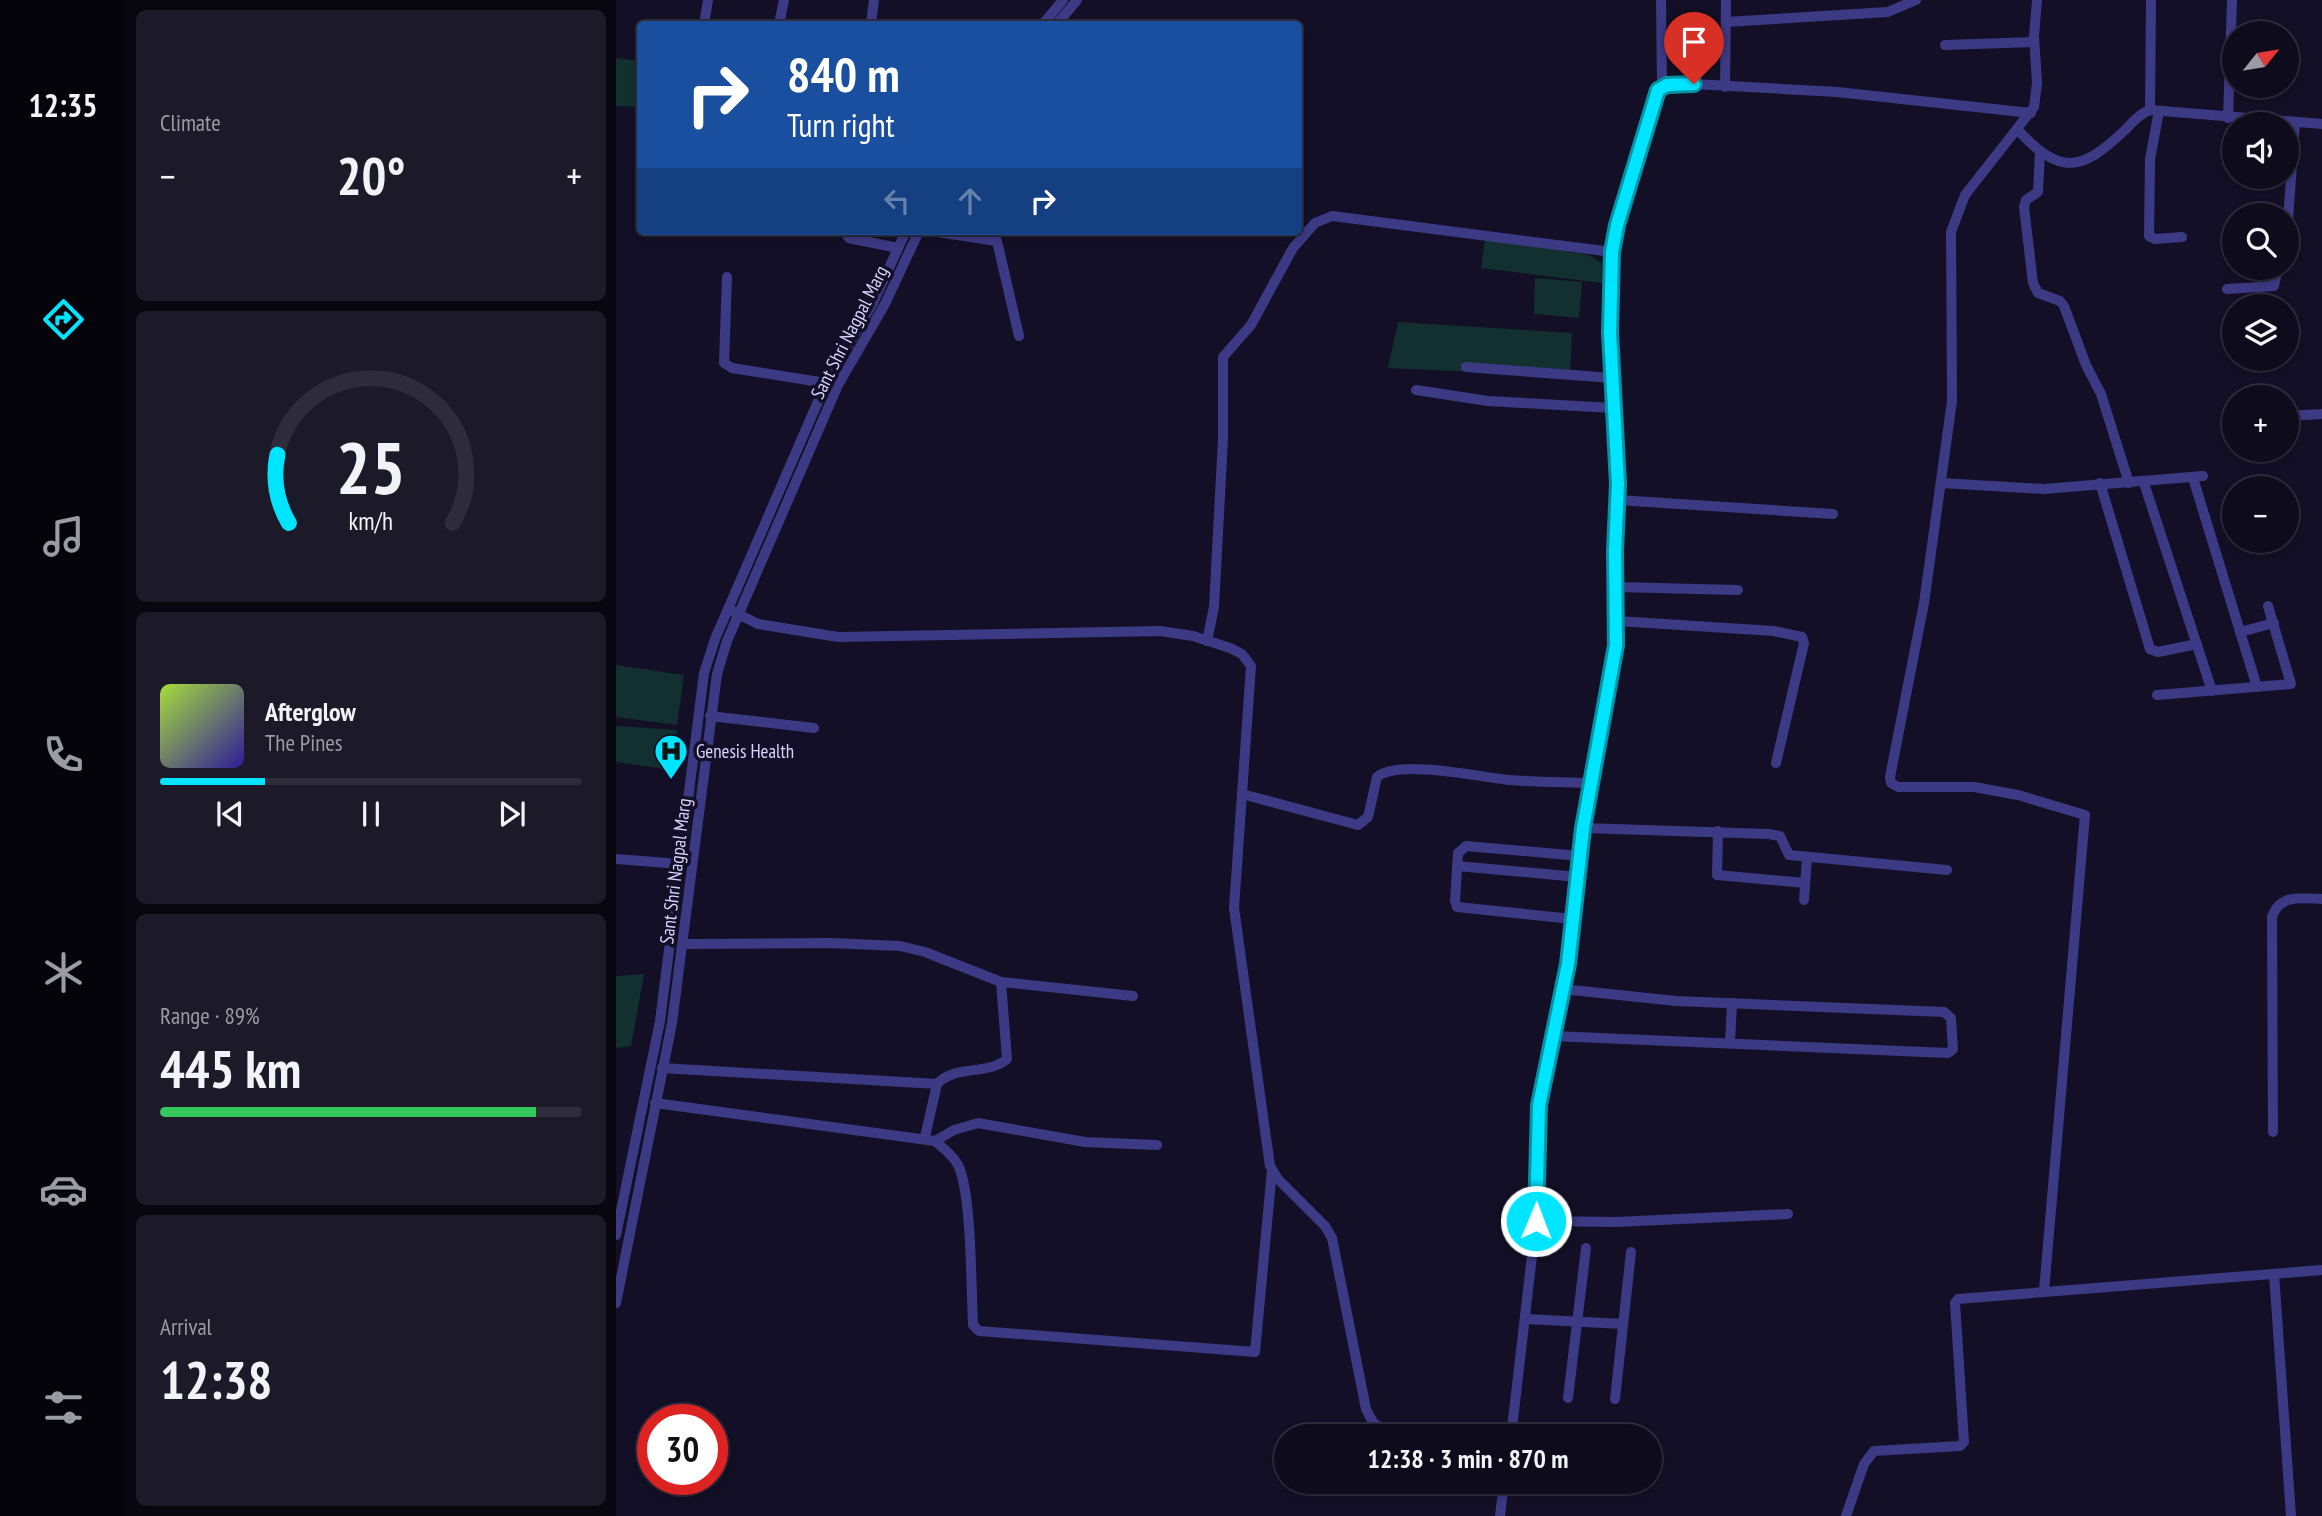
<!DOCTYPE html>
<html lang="en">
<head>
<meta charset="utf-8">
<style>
	:root { --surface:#0e0b1c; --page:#1c1929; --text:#f1f3f6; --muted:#9b9ba3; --line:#2e2b3b; --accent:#00e5ff }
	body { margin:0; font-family:"PT Sans Narrow",sans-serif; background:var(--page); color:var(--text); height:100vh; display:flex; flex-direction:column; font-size:26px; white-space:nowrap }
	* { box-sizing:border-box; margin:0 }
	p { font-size:23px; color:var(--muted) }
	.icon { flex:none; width:38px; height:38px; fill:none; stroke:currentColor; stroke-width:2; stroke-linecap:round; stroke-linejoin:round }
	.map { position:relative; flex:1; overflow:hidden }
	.side { display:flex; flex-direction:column; gap:10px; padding:10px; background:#08060f; width:490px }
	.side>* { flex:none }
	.guide { position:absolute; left:21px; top:21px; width:665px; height:214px; border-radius:7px; box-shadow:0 4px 10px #0003,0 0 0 2px var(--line); background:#1a4fa0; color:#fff; overflow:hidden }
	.needle { width:46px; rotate:60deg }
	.controls { position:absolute; left:1606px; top:21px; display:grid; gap:14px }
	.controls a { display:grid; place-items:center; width:77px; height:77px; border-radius:50%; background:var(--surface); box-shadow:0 4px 10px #0003,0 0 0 2px var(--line); font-size:35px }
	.speed { position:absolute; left:21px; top:1404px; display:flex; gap:14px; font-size:35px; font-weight:700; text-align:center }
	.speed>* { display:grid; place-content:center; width:91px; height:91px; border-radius:50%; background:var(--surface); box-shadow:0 4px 10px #0003,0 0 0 2px var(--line); line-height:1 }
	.speed .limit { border:10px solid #d22; background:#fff; color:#111 }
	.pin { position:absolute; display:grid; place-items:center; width:60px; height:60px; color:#fff; margin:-72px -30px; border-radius:50% 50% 50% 0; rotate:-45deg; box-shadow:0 0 7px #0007 }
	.pin .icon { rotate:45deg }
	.me { position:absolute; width:77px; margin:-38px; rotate:1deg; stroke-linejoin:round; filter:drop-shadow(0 0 5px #0008) }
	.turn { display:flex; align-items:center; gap:24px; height:147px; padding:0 35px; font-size:32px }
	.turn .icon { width:91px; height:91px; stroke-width:2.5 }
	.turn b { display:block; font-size:49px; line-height:60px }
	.lanes { display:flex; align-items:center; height:66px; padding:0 35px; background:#0003; justify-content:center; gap:35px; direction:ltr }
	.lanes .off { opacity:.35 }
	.big { font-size:52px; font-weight:600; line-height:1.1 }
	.side .card { flex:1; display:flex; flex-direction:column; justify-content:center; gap:10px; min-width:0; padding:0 24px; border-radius:10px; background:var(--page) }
	.side .dial { align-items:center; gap:0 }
	.dial svg { height:182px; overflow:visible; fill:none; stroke:var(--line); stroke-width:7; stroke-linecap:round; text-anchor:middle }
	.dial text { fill:var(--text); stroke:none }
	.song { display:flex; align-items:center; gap:21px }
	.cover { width:84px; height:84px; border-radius:10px; background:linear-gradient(135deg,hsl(80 70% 55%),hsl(250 70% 35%)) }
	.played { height:7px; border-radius:4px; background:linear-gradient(90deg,var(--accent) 25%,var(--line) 25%) }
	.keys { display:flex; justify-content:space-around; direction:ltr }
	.heat { display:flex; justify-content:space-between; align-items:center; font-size:38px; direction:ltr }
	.charge { height:10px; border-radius:5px; background:linear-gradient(90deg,#34c759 89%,var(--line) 0) }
	.trip { position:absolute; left:658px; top:1424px; width:388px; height:70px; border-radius:35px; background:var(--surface); box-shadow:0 4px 10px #0003,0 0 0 2px var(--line); font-weight:600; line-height:70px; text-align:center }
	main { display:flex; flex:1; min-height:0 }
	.tabs { display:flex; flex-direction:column; width:126px; justify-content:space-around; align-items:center; background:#06040b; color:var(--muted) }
	.tabs .icon { width:49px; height:49px }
	.tabs .selected { color:var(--accent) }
	.tabs b { font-size:32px; color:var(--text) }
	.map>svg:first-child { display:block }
	.green { fill:#12302f }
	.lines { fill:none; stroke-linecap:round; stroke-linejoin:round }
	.minor { stroke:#3d3a85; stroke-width:10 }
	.route-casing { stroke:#0095a6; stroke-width:18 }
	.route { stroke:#00e5ff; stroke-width:12 }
	.labels { text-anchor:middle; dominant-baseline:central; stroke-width:7; stroke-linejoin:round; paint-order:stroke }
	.street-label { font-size:19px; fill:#d9d4ff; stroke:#130f26 }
	.poi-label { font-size:19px; fill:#d9d4ff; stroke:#130f26; text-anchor:start }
</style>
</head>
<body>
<main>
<nav class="tabs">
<b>12:35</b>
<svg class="icon selected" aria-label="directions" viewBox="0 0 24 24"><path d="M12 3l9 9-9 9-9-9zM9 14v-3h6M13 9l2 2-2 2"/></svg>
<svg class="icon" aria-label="music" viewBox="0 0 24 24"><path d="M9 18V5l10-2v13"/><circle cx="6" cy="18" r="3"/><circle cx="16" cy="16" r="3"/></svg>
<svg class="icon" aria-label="phone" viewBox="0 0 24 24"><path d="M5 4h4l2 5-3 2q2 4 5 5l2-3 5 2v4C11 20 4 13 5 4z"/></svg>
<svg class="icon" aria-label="climate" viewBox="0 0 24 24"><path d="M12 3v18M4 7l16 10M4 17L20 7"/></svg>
<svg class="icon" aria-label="car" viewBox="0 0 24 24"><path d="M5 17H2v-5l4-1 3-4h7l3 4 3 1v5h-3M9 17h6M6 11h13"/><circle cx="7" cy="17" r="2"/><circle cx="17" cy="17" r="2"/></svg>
<svg class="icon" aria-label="filters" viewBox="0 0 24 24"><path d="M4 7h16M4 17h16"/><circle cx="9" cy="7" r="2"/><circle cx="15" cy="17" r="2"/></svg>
</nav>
<section class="side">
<div class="card"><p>Climate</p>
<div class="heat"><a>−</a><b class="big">20°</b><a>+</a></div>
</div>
<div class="card dial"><svg viewBox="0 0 100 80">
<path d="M14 69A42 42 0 1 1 86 69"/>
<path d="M14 69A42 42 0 0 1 9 39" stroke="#00e5ff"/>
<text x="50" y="56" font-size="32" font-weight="700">25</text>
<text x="50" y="72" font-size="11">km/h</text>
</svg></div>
<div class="card">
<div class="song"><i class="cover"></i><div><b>Afterglow</b><p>The Pines</p></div></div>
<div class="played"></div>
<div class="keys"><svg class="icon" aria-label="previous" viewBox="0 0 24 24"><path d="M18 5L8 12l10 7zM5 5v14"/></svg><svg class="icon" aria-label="pause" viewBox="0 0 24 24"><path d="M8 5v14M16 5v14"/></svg><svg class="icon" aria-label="next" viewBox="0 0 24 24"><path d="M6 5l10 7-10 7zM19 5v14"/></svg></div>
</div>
<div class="card"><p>Range · 89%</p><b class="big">445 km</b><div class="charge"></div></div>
<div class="card"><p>Arrival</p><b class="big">12:38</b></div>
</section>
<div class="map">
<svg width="1706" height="1516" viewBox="0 0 1706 1516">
	<rect width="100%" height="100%" fill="#130f26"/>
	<!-- green -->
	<g class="green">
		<polygon points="0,58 24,61 24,107 0,106"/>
		<polygon points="869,238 973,255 986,263 986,283 865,268"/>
		<polygon points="919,278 966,282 963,318 918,314"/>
		<polygon points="782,322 956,333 954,376 772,368"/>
		<polygon points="0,665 68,675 61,725 0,717"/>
		<polygon points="0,726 61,730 57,770 0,762"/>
		<polygon points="28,974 15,1046 0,1048 0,976"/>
	</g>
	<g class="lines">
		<!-- minor -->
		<g class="minor">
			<polyline points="1421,0 1418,36 1421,83 1418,107 1349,195 1335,232 1336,401 1308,603 1274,777 1275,783 1282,787 1358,787 1402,795 1469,815 1428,1291"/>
			<polyline points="1110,22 1272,12 1300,0"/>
			<polyline points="88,24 92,0"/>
			<polyline points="163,24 168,0"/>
			<polyline points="255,24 258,0"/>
			<polyline points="427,24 447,0"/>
			<polyline points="441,24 461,0"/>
			<polyline points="1329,45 1418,42"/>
			<polyline points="1046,86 1078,84 1221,92 1415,113"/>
			<polyline points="1109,87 1110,0"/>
			<polyline points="1534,110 1535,0"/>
			<polyline points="1543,111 1534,159 1533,236 1539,239 1566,237"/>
			<polyline points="1612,118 1616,0"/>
			<path d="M 1401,129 C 1444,176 1465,172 1509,130 C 1517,122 1523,114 1534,110 L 1706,124"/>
			<polyline points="1424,152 1422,192 1410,200 1408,207 1417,283 1422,293 1444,301 1448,306 1470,365 1485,394 1513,483"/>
			<polyline points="228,231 233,238 282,248"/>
			<polyline points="315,231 381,241 403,336"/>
			<polyline points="1671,234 1679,122"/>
			<polyline points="996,252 1001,225 1046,86 1045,0"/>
			<polyline points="111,277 108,363 116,368 210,383"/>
			<polyline points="1611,289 1658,286 1662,268"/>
			<polyline points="850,367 996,378"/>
			<polyline points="800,390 872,401 997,408"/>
			<polyline points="1671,416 1706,414"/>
			<polyline points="1613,421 1619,421"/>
			<polyline points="1577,478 1641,687"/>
			<polyline points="1326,483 1428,489 1587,476"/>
			<polyline points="1484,483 1534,649 1542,652 1581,644"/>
			<polyline points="1528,483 1596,691"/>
			<polyline points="1002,500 1217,514"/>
			<polyline points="1000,587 1122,590"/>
			<polyline points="112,609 142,624 222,637 544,631 577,636 614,648 626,654 635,666 618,908 654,1166 662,1179 709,1226 716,1238 750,1409 758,1424 769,1429 850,1437"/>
			<polyline points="1001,621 1158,631 1186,637 1188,643 1160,763"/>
			<polyline points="1624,632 1658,623"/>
			<polyline points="591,641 598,607 607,439 607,357 635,325 677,248 699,223 716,216 996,252 994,333 1002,484 1000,645 967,828 952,964 923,1106 920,1221 895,1437"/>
			<polyline points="1541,695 1675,684 1652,606"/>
			<polyline points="94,716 198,728"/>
			<path d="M 626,794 L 742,825 L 752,817 L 761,777 C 783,759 865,777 893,780 C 920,782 947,782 974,783"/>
			<polyline points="967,828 1152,834 1164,836 1173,855 1331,870"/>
			<polyline points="1102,831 1101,875 1189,883"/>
			<polyline points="0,859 64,864"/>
			<polyline points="841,866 962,877"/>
			<polyline points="1188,900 1191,857"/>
			<polyline points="957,919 841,907 839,901 842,853 850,846 964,856"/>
			<polyline points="68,944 215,943 284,946 309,952 385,982 517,996"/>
			<polyline points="937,1036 1332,1053 1337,1049 1335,1018 1328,1012 1060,1001 946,989"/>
			<polyline points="1114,1043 1116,1003"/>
			<polyline points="46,1068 321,1084"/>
			<path d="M 39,1103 L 319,1141 C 327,1148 337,1155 342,1165 C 356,1193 355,1289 357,1325 L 363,1331 L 639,1352 L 656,1170"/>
			<path d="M 1657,1132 L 1656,917 C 1664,894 1685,898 1706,899"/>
			<path d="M 309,1137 L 321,1084 C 340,1064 371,1076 391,1059 L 385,982"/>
			<polyline points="319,1141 338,1130 362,1123 469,1142 541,1145"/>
			<polyline points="920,1221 1000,1222 1172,1214"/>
			<polyline points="0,1235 44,1021 88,673 99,639 210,383 257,303 290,231"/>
			<polyline points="1658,1274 1675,1516"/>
			<polyline points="0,1303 56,1023 101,674 111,641 222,385 269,304 303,231"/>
			<polyline points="911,1319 1007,1324"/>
			<polyline points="952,1398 970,1248"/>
			<polyline points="999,1399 1015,1252"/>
			<polyline points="884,1516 888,1482"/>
			<polyline points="1230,1516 1248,1464 1258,1451 1344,1446 1348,1442 1339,1303 1342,1299 1706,1270"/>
		</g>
	</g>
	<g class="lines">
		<defs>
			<polyline id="route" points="920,1221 923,1105 952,964 967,828 1000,645 999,551 1002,484 994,333 996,252 1001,225 1042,90 1051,85 1078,84"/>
		</defs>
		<!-- route casing -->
		<use href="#route" class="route-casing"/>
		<!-- route -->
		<use href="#route" class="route"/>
	</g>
	<!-- icons -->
	<defs>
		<symbol id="hospital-pin" viewBox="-11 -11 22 30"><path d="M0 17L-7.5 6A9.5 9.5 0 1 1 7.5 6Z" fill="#00e5ff" stroke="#130f26"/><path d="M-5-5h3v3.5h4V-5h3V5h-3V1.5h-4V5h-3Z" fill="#111"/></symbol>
	</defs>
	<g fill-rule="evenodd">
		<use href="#hospital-pin" x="36" y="732" width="38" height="52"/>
	</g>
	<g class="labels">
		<!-- street labels -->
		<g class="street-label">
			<text transform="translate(233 332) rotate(-63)">Sant Shri Nagpal Marg</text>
			<text transform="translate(59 871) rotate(-83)">Sant Shri Nagpal Marg</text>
		</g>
		<!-- poi labels -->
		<g class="poi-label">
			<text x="80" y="751">Genesis Health</text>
		</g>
	</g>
</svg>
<div class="controls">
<a><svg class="needle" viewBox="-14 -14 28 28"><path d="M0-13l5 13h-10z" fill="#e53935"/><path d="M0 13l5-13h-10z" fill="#9b9ba3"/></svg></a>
<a><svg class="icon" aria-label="sound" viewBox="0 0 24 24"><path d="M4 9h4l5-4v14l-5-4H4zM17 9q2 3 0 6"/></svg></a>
<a><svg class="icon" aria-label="search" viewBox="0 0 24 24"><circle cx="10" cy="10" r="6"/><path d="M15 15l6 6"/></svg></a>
<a><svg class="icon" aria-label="layers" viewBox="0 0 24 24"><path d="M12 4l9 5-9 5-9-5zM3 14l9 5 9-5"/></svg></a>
<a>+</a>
<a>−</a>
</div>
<div class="speed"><div class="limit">30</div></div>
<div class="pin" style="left:1078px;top:84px;background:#d93025"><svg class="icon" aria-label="arrive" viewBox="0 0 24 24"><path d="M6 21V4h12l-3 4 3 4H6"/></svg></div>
<svg class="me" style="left:920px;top:1221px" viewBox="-20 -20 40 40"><circle r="17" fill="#00e5ff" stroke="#fff" stroke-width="3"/><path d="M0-11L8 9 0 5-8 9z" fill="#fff"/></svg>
<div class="trip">12:38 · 3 min · 870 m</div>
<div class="guide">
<div class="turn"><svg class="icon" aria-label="right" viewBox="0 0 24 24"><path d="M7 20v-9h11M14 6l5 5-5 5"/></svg><div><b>840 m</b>Turn right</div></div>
<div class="lanes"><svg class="icon off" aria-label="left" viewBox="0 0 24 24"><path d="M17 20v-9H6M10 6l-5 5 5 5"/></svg><svg class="icon off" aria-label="ahead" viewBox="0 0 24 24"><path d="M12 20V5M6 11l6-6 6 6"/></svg><svg class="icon" aria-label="right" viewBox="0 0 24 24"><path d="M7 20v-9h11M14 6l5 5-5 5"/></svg></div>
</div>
</div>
</main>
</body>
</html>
